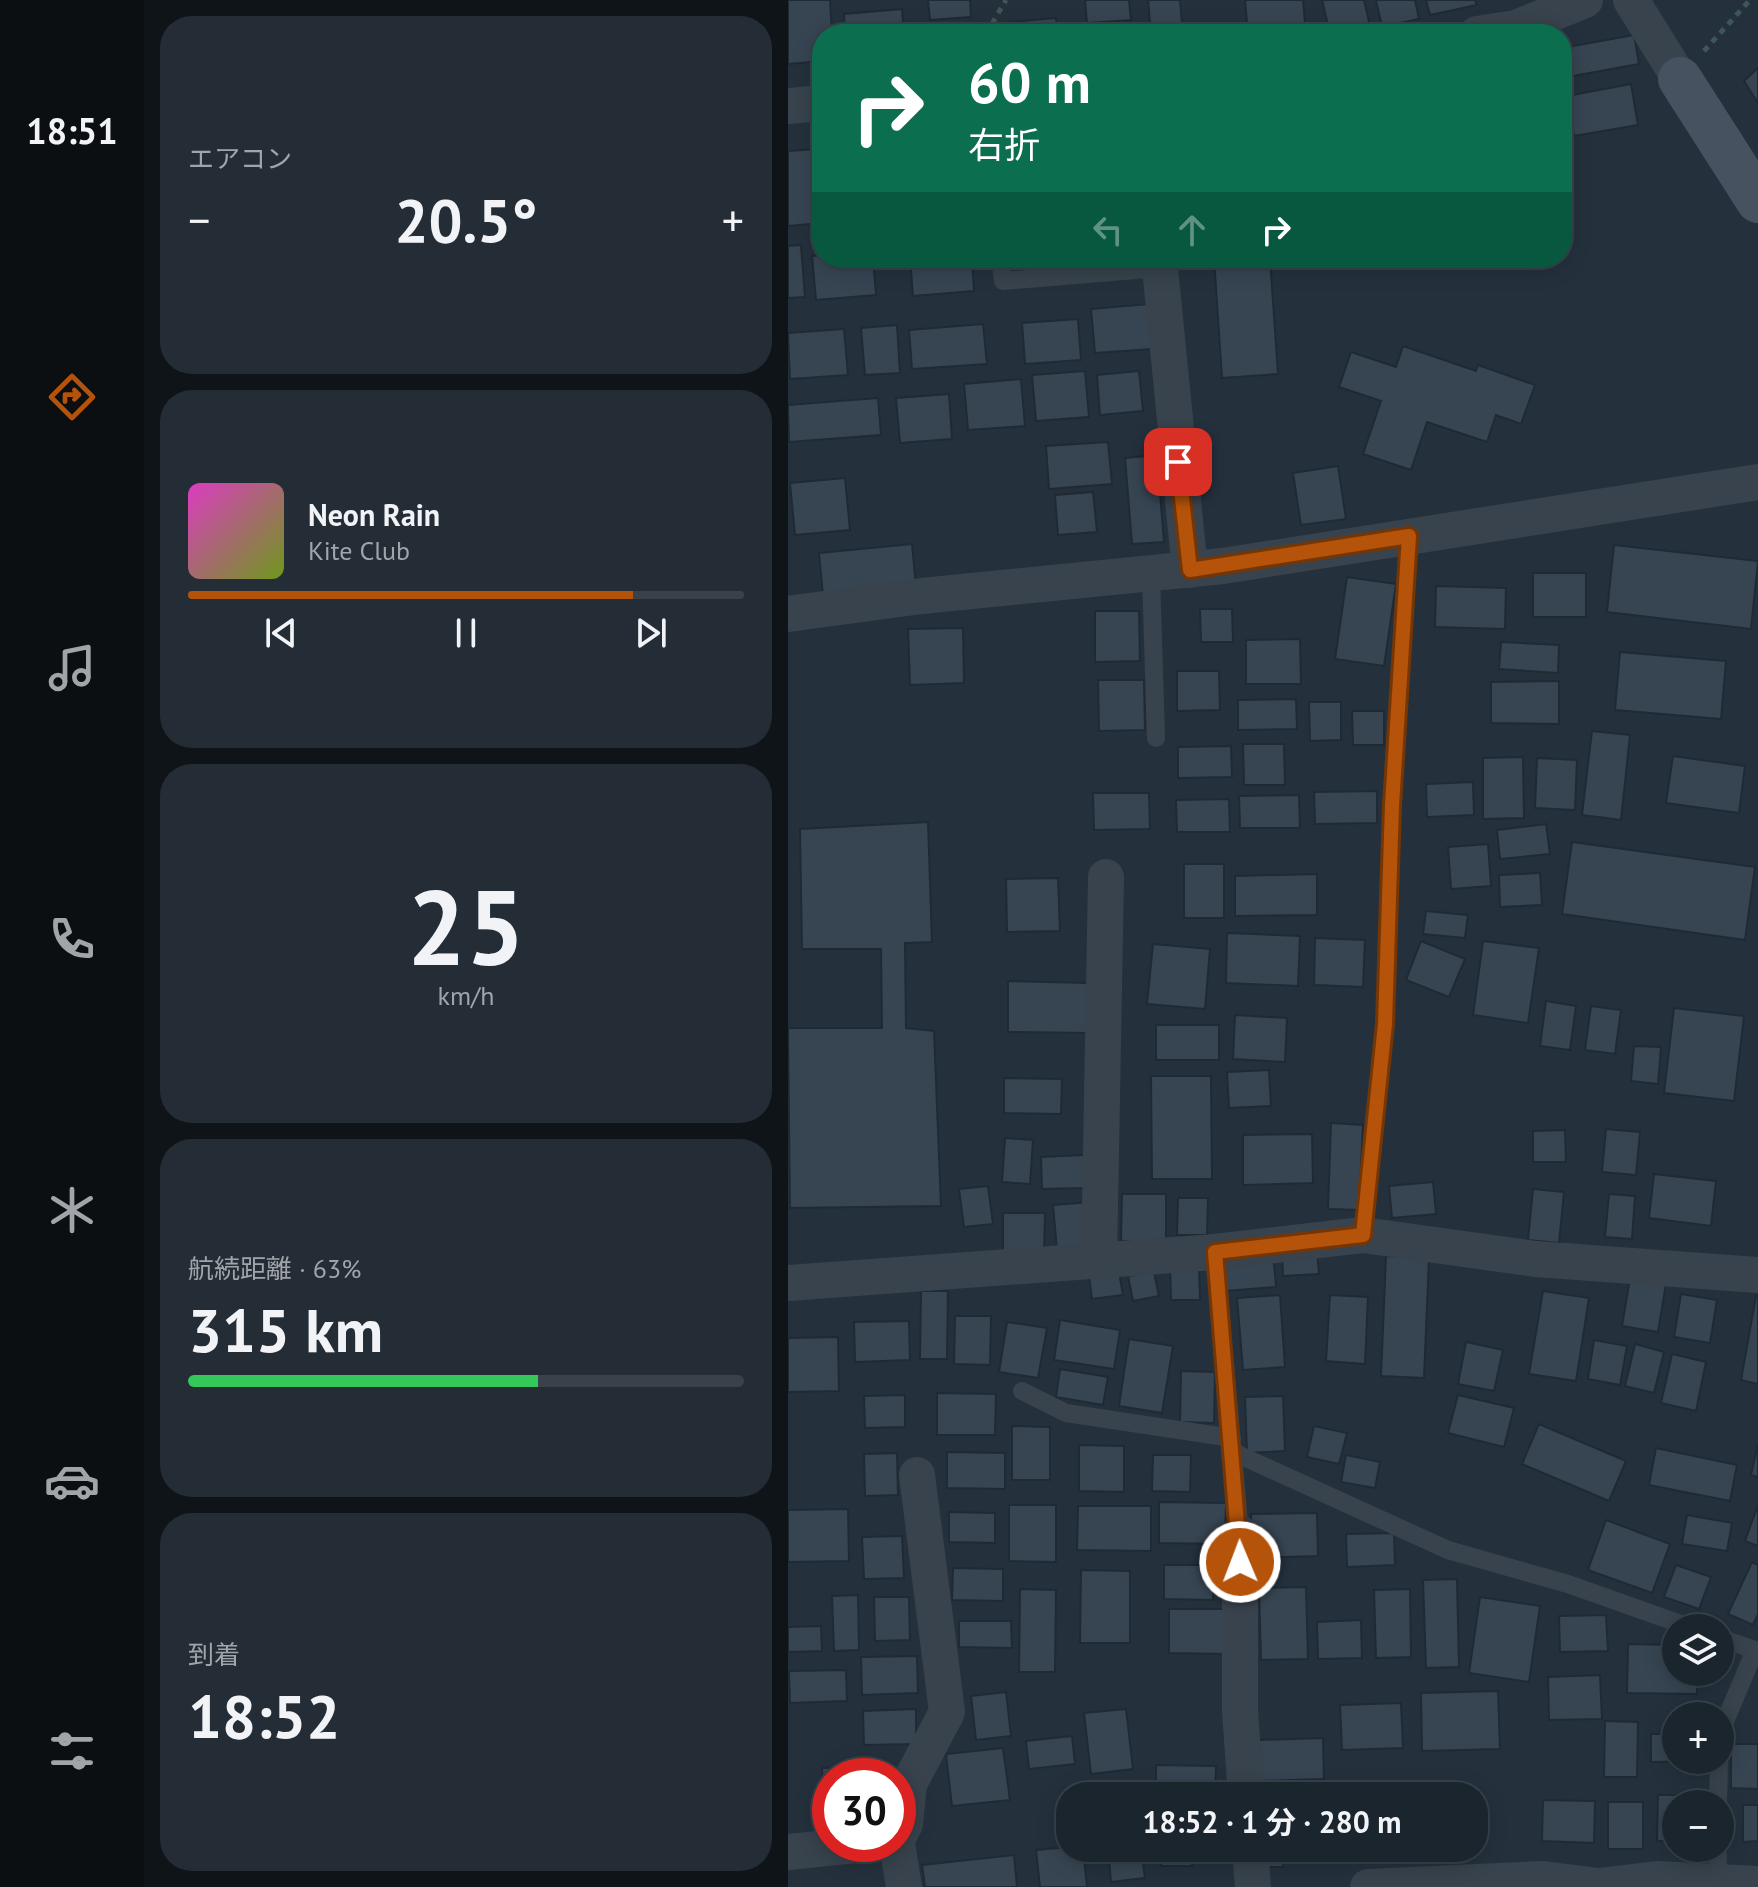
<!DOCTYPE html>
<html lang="ja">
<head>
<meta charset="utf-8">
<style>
	:root { --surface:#1b252e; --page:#242d36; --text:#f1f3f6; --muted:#a0a5aa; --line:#39424a; --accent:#b45309 }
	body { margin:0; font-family:"PT Sans","Noto Sans JP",sans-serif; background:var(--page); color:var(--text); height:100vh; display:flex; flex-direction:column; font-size:30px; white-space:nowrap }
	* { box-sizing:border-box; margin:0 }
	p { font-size:26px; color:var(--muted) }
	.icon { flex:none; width:44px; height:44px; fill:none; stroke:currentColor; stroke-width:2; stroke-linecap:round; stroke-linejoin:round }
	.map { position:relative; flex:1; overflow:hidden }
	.drawer { display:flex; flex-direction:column; gap:16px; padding:16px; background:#0f1419; width:644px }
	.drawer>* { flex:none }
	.guide { position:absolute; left:24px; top:24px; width:760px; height:244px; border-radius:32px; box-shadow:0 4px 20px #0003,0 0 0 2px var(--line); background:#0b6e4f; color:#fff; overflow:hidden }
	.tools { position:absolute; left:874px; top:1614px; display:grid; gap:16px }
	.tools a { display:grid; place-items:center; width:72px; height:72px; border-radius:50%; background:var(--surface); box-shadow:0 4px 20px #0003,0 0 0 2px var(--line); font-size:40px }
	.speed { position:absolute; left:24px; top:1758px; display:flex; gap:16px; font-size:40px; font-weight:700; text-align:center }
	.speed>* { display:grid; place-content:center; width:104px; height:104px; border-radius:50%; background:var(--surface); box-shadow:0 4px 20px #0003,0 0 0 2px var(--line); line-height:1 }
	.speed .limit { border:12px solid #d22; background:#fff; color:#111 }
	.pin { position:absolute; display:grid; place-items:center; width:68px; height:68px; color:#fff; margin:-34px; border-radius:16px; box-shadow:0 4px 12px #0006 }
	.me { position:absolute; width:88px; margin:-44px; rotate:359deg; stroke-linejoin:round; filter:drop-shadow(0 0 6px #0008) }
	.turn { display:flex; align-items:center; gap:28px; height:168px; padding:0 24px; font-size:36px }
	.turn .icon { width:104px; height:104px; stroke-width:2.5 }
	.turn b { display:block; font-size:56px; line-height:68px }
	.lanes { display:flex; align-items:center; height:76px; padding:0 24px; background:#0003; justify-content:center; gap:40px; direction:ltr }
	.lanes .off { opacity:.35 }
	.big { font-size:60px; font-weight:700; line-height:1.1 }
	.drawer .widget { flex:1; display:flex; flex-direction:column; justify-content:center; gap:12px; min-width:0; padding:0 28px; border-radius:32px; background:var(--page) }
	.drawer .dial { align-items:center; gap:0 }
	.dial b { font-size:104px; line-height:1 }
	.song { display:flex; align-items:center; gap:24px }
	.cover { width:96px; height:96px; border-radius:12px; background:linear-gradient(135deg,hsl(310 70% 55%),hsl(80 70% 35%)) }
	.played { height:8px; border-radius:4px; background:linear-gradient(90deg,var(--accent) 80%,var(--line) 80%) }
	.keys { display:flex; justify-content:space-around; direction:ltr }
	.heat { display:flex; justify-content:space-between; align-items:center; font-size:44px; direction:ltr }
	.charge { height:12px; border-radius:6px; background:linear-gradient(90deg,#34c759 63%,var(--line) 0) }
	.trip { position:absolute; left:268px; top:1782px; width:432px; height:80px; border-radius:32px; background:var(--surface); box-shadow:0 4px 20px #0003,0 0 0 2px var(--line); font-weight:700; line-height:80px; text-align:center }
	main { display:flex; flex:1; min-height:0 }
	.menu { display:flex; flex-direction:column; width:144px; justify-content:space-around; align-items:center; background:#0b0f12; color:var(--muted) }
	.menu .icon { width:56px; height:56px }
	.menu .current { color:var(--accent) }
	.menu b { font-size:36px; color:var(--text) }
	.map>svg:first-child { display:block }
	.building { fill:#374553; stroke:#1f2a34; stroke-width:2 }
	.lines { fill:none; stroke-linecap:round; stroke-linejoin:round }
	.path { stroke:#3f5656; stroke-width:5; stroke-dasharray:6 6; stroke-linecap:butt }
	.lane { stroke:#38434d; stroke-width:18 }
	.street { stroke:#38434d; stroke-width:36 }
	.secondary { stroke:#465260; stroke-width:44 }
	.route-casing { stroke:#753606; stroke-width:20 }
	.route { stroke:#b45309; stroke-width:14 }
</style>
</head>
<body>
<main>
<nav class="menu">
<b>18:51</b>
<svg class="icon current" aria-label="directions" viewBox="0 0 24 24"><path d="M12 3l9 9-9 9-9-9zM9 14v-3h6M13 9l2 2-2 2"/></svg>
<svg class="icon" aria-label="music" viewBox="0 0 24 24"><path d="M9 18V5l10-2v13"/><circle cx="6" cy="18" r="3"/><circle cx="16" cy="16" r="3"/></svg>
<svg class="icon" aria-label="phone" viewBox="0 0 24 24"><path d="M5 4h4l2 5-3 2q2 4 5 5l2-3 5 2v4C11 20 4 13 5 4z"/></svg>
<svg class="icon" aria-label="climate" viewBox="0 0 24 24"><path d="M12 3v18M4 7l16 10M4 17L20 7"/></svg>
<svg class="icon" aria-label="car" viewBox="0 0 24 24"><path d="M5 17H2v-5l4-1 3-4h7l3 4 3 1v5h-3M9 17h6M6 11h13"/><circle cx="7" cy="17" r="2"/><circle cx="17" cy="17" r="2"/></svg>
<svg class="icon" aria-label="filters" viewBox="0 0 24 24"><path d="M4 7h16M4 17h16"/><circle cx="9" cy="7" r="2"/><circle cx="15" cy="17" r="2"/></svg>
</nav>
<section class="drawer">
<div class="widget"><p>エアコン</p>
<div class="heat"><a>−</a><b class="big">20.5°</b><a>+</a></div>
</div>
<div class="widget">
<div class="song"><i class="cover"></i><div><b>Neon Rain</b><p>Kite Club</p></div></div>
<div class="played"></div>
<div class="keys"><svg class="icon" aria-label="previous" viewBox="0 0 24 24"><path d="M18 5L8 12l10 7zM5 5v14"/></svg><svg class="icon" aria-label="pause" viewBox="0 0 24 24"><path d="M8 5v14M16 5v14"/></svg><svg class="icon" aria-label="next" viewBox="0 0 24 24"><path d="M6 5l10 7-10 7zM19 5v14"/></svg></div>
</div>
<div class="widget dial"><b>25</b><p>km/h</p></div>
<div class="widget"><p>航続距離 · 63%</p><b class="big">315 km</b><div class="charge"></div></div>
<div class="widget"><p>到着</p><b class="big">18:52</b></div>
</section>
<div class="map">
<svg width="970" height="1887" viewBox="0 0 970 1887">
	<rect width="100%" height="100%" fill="#24313d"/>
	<!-- building -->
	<g class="building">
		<polygon points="0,0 42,0 44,34 34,34 34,61 0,64"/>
		<polygon points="140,0 182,0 183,17 142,20"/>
		<polygon points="297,0 341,0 343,20 299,23"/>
		<polygon points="360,0 392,0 395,33 363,34"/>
		<polygon points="457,0 515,0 518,34 460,34"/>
		<polygon points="534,0 576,0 584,34 542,34"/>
		<polygon points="588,0 627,0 631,19 594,27"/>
		<polygon points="638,0 687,0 689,5 642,15"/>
		<polygon points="114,9 116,34 57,34 56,14"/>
		<polygon points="268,18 270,34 223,34 222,22"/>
		<polygon points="846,35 851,64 774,78 774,48"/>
		<polygon points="970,68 970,103 956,81"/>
		<polygon points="843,84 850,125 786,136 779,96"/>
		<polygon points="30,149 34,223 0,226 0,151"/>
		<polygon points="13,245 17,297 0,298 0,246"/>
		<polygon points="34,255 85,258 88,295 28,300 24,256"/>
		<polygon points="122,258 184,258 186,291 125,296"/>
		<polygon points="239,258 291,258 239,262"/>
		<polygon points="426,258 482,258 490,374 434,378"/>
		<polygon points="361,304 364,349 307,353 303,309"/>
		<polygon points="290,319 293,360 237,364 234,323"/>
		<polygon points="195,324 199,364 124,369 121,330"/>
		<polygon points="109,325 112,373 77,375 73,328"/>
		<polygon points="56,329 60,375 2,379 0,333"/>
		<polygon points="615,346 688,371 690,365 747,385 733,424 708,415 699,442 639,422 623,470 575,454 593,401 551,387 563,352 608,367"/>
		<polygon points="297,371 301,417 248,421 244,375"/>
		<polygon points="351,371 355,411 312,415 309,375"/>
		<polygon points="233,379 237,426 180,430 176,384"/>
		<polygon points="161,394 164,439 112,443 108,398"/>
		<polygon points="90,398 93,435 1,442 0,405"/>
		<polygon points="320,442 324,484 261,489 258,446"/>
		<polygon points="369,455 376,542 344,544 337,458"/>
		<polygon points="550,466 558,519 513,525 505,473"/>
		<polygon points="57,478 62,530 7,535 2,483"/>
		<polygon points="305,492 309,532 270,535 267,495"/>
		<polygon points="124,544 128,586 35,595 31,553"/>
		<polygon points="826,545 970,561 963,629 819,612"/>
		<rect x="745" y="573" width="53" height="44"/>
		<polygon points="559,577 608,584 596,666 547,659"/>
		<polygon points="648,586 718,588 717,629 647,627"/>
		<polygon points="412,609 444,609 445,642 413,642"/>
		<polygon points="307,611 351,611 352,661 307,662"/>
		<polygon points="175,628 176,683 122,685 120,629"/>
		<polygon points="512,639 513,684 458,684 458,640"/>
		<polygon points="713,642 771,645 770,673 711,669"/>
		<polygon points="832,652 938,661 933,719 827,710"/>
		<polygon points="389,671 431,671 432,710 389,711"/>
		<polygon points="310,680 356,680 357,730 311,731"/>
		<polygon points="771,681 771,724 703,723 703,682"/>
		<polygon points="508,699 509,729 450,730 450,700"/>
		<polygon points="521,702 553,702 553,740 522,741"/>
		<polygon points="564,711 596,711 596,745 565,745"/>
		<polygon points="804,731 842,735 833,820 794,815"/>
		<polygon points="455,744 496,744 497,785 456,785"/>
		<polygon points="443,746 444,777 390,778 390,747"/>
		<polygon points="885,756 957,766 951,813 878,803"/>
		<polygon points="735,757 736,818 695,819 695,758"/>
		<polygon points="749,758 789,760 787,810 747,808"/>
		<polygon points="685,782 686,815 639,817 638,784"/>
		<polygon points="589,791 589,823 527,824 526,792"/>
		<polygon points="305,793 361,793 362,829 306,830"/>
		<polygon points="511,795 512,828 452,828 451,796"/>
		<polygon points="441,799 442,832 389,832 388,800"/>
		<polygon points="140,822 144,942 117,943 118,1028 146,1031 153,1206 2,1208 0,1028 94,1028 93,949 14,949 12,829"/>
		<polygon points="758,824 762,854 712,859 709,830"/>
		<polygon points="784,842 967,867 957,940 774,914"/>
		<polygon points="700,844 703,886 663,889 660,847"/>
		<rect x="396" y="864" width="40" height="54"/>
		<polygon points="752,873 754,905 712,907 711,875"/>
		<polygon points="529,874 529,915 447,916 447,876"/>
		<polygon points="270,878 272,931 219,932 218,879"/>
		<polygon points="638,911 680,915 677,938 635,934"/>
		<polygon points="439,933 512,936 510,986 438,983"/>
		<polygon points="527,938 577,940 575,987 526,985"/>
		<polygon points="633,941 677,959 661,997 618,980"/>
		<polygon points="695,941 751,948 740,1023 685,1015"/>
		<polygon points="365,944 422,949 417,1009 359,1004"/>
		<polygon points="220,981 300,983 300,1033 220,1032"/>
		<polygon points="758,1001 788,1006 782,1050 752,1046"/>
		<polygon points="803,1006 833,1010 827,1054 797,1050"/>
		<polygon points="886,1008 956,1016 946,1101 876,1093"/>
		<polygon points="447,1015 499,1018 497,1062 445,1059"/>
		<rect x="368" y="1025" width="63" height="35"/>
		<polygon points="846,1046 873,1047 870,1084 843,1081"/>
		<polygon points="481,1070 483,1106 441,1108 439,1072"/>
		<polygon points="363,1076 423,1076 424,1179 364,1179"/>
		<polygon points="216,1078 274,1079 273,1114 216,1113"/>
		<polygon points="543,1123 575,1125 571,1210 540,1209"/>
		<polygon points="818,1129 852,1132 848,1175 814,1172"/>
		<polygon points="777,1130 778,1162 745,1162 745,1131"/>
		<polygon points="524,1134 525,1183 455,1185 455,1135"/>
		<polygon points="217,1138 245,1140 242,1184 214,1182"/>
		<polygon points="296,1155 297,1188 254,1189 253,1157"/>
		<polygon points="866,1174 928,1181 923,1226 861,1218"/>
		<polygon points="645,1182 648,1214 604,1218 601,1186"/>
		<polygon points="200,1186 205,1224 176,1227 171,1189"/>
		<polygon points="745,1189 776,1192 771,1243 740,1240"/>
		<polygon points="334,1194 378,1194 378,1241 333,1241"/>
		<polygon points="821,1194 847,1196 844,1239 817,1237"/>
		<polygon points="390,1198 420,1198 419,1235 389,1235"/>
		<polygon points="304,1202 307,1247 269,1250 265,1205"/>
		<polygon points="215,1213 257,1213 256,1254 215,1254"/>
		<polygon points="529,1250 531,1274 495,1276 494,1253"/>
		<polygon points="485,1251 488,1287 436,1291 432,1255"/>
		<polygon points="598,1256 641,1258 636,1378 593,1376"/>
		<polygon points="411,1265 412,1300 383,1300 382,1266"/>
		<polygon points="331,1272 335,1295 304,1299 301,1276"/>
		<polygon points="366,1272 371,1296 345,1301 340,1276"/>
		<polygon points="842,1278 878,1284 870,1332 834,1326"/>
		<polygon points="133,1291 160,1291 159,1359 132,1359"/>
		<polygon points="755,1291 801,1298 788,1381 741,1374"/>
		<polygon points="893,1294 929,1300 922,1343 886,1337"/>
		<polygon points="492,1295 497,1367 455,1370 449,1298"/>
		<polygon points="542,1295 580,1297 577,1364 538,1361"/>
		<polygon points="968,1296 970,1296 970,1384 953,1380"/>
		<polygon points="167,1316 203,1316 202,1365 166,1364"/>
		<polygon points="272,1320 332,1330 326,1369 266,1360"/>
		<polygon points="121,1321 122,1360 67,1362 66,1322"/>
		<polygon points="219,1322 259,1328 250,1378 211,1372"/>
		<polygon points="50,1337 51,1391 0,1392 0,1338"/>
		<polygon points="341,1339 385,1346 374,1413 331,1406"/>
		<polygon points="806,1340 839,1346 832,1385 800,1379"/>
		<polygon points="678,1342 715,1350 706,1391 670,1384"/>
		<polygon points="847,1344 876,1352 866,1393 837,1386"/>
		<polygon points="884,1354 918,1362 908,1411 873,1403"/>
		<polygon points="272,1369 320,1377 315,1405 268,1397"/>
		<polygon points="393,1371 427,1372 426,1423 392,1422"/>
		<polygon points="149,1393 208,1394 207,1435 149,1435"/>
		<polygon points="117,1395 117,1427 77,1428 76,1396"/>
		<polygon points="670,1395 726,1408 716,1447 660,1433"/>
		<polygon points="495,1396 497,1451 459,1453 457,1397"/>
		<polygon points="751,1424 838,1461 821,1501 734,1464"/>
		<polygon points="224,1426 262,1427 262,1480 224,1480"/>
		<polygon points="526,1426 559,1433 551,1464 519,1457"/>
		<polygon points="970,1444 970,1477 963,1475"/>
		<polygon points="291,1445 336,1446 336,1492 291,1491"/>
		<polygon points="868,1448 949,1465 942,1501 861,1485"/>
		<polygon points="159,1452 217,1453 217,1489 159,1488"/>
		<polygon points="109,1453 110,1495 77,1496 76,1454"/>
		<polygon points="365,1455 403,1455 402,1492 364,1491"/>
		<polygon points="558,1455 592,1462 587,1488 553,1482"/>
		<polygon points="371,1502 438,1503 437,1544 371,1543"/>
		<polygon points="221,1505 268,1505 268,1562 221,1561"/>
		<polygon points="970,1505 970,1546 957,1541"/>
		<polygon points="290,1506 363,1506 363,1551 289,1550"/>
		<polygon points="60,1509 61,1561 0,1562 0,1510"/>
		<polygon points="161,1512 207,1513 207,1543 161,1542"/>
		<polygon points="529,1513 530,1556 464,1558 463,1514"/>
		<polygon points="899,1515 944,1523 939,1551 894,1544"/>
		<polygon points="818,1520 882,1544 864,1593 800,1570"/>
		<polygon points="606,1533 607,1565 559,1567 558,1534"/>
		<polygon points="114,1536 116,1578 76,1579 74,1537"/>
		<polygon points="964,1562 970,1565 970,1614 965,1625 940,1614"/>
		<polygon points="376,1565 425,1565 425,1600 376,1599"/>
		<polygon points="888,1565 923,1577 911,1609 876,1597"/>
		<polygon points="165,1568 215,1569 215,1601 164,1600"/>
		<polygon points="293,1570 342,1571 342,1643 292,1643"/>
		<polygon points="669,1579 671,1667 638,1668 635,1580"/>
		<polygon points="518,1587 520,1659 473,1660 471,1588"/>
		<polygon points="232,1589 268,1590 267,1672 231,1672"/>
		<polygon points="622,1589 623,1657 588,1658 586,1590"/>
		<polygon points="70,1595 71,1650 46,1651 44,1596"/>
		<polygon points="86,1597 121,1597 122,1640 87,1641"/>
		<polygon points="692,1597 752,1606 741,1682 681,1673"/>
		<polygon points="381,1609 439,1609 439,1654 381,1653"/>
		<polygon points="818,1615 820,1651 772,1652 771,1616"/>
		<polygon points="573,1620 574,1658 530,1659 529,1622"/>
		<polygon points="171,1621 223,1621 224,1648 171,1647"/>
		<polygon points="33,1626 34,1651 0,1652 0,1627"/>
		<polygon points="840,1644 888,1645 888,1672 909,1672 909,1694 839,1693"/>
		<polygon points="129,1656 130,1693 74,1695 73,1657"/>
		<polygon points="58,1670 59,1701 2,1703 1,1671"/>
		<polygon points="812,1675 814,1719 761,1720 760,1677"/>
		<polygon points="710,1691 712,1749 634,1751 633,1693"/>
		<polygon points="218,1692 223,1736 188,1740 183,1696"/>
		<polygon points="613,1703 615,1748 554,1750 552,1705"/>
		<polygon points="128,1709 128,1744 76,1745 75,1711"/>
		<polygon points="338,1709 345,1769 303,1774 296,1713"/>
		<polygon points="817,1721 850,1722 849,1777 816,1777"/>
		<polygon points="863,1734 888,1734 888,1760 914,1761 863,1762"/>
		<polygon points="284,1736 287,1764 241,1769 238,1741"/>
		<polygon points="535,1738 536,1779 472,1781 471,1740"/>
		<polygon points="943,1744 970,1744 970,1789 943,1788"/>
		<polygon points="215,1748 222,1800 164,1806 158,1754"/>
		<polygon points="368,1765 428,1766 427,1796 368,1796"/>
		<polygon points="106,1766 107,1776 42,1776 42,1821 36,1821 34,1768"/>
		<polygon points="870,1795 909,1795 909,1804 888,1804 888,1841 869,1841"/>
		<polygon points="755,1800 807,1801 806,1843 754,1841"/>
		<rect x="820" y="1802" width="35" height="47"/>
		<polygon points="955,1805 970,1805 970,1841 955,1842"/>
		<polygon points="282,1847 295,1848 299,1887 252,1887 248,1850"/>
		<polygon points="320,1848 353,1848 357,1878 323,1882"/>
		<rect x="373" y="1848" width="31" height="18"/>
		<polygon points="412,1848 440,1848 440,1861 412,1860"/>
		<rect x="472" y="1848" width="23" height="19"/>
		<polygon points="226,1855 229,1887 137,1887 134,1865"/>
	</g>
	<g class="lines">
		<!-- path -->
		<g class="path">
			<polyline points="198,34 218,0"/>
			<polyline points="916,51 962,0"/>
		</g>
		<!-- lane -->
		<g class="lane">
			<polyline points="212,258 215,281 372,268"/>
			<polyline points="363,574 368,738"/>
			<polyline points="575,1235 597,1024 604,805 621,536"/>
			<polyline points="427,1252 452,1533"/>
			<polyline points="234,1391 278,1413 444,1438"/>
			<polyline points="445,1452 660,1550 780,1584 904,1628"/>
			<polyline points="932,1638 967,1650 938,1719 932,1747"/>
			<polyline points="930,1804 931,1760"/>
			<polyline points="929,1882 930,1848"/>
		</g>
		<!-- street -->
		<g class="street">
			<polyline points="843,0 892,79"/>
			<polyline points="689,34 728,28 797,0"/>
			<polyline points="0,106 34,103"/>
			<polyline points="371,258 402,570"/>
			<polyline points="0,614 134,596 435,566 970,482"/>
			<polyline points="311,1262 318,877"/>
			<polyline points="0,1283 427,1252 575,1235 748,1259 970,1275"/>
			<polyline points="452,1533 452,1711 458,1796"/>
			<polyline points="110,1838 117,1824 121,1784 159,1712 129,1475"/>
			<polyline points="109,1844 116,1887"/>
			<polyline points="462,1848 465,1887"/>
			<polyline points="0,1852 77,1844"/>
			<polyline points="580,1887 755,1879 811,1886 869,1879 970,1884"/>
		</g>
		<!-- secondary -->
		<polyline class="secondary" points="892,79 970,201"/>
	</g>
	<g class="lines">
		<defs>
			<polyline id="route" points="390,462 402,570 621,536 604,805 597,1024 575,1235 427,1252 452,1562"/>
		</defs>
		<!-- route casing -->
		<use href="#route" class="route-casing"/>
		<!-- route -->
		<use href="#route" class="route"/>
	</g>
</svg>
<div class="tools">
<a><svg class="icon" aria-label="layers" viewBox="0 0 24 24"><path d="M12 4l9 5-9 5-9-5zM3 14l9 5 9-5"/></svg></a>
<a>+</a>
<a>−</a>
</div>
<div class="speed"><div class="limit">30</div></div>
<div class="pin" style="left:390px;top:462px;background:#d93025"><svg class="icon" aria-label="arrive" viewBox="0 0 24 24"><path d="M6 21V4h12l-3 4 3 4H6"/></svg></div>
<svg class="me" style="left:452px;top:1562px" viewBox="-20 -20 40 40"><circle r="17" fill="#b45309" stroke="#fff" stroke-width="3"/><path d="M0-11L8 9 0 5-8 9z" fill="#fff"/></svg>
<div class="trip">18:52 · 1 分 · 280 m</div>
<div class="guide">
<div class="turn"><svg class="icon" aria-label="right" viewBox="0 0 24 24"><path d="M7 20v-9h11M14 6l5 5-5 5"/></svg><div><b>60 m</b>右折</div></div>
<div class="lanes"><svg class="icon off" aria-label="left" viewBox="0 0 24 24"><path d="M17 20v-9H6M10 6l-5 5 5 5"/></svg><svg class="icon off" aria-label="ahead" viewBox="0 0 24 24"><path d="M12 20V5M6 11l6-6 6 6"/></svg><svg class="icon" aria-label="right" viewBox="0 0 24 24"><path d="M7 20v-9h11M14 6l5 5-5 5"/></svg></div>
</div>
</div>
</main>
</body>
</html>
